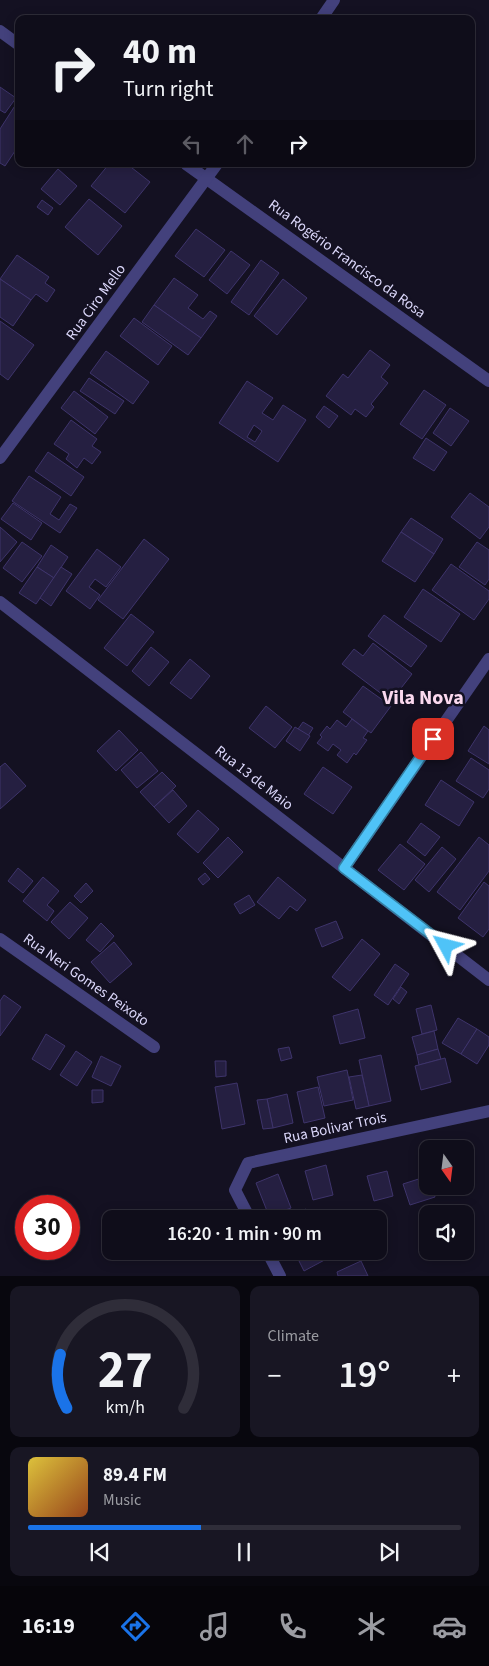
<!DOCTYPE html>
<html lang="en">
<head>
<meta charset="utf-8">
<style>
	:root { --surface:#0f0d1a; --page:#181623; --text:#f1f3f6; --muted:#9b9ca2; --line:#2f2d39; --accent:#1a73e8 }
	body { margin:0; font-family:"Source Sans 3",sans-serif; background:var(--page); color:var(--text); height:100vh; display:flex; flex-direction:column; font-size:19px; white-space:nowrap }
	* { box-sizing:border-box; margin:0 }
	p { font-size:16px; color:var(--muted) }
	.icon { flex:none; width:28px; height:28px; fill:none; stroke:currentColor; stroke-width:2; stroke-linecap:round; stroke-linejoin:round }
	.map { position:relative; height:1276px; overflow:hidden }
	.side { display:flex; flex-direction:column; gap:10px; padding:10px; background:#08070e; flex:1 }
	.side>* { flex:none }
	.banner { position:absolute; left:15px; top:15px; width:460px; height:152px; border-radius:10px; box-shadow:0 2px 12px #0003,0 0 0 1px var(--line); background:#0f0d1a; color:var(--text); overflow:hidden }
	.needle { width:32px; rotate:166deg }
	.fabs { position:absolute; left:419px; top:1140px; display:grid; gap:10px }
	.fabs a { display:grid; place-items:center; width:55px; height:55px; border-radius:10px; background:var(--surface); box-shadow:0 2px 12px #0003,0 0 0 1px var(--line); font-size:25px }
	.speed { position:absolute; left:15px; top:1195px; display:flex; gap:10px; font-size:25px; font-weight:700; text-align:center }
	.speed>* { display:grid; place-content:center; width:65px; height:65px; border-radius:50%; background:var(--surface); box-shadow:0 2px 12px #0003,0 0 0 1px var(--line); line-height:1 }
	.speed .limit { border:8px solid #d22; background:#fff; color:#111 }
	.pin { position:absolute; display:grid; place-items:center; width:42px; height:42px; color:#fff; margin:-21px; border-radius:10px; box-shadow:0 2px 8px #0006 }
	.me { position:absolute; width:55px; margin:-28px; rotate:308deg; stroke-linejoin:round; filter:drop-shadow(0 0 4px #0008) }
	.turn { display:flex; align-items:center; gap:18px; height:105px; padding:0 25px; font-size:22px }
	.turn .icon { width:65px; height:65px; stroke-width:2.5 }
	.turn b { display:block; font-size:35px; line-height:42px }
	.lanes { display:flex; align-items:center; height:48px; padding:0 25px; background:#0003; justify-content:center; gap:25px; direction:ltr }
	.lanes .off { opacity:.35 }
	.big { font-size:38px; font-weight:600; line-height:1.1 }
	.side .tile { flex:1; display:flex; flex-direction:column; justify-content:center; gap:8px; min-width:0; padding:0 18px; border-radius:10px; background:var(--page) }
	.side .dial { align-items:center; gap:0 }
	.dial svg { height:130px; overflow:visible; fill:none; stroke:var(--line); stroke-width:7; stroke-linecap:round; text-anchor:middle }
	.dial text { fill:var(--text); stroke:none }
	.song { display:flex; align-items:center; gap:15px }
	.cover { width:60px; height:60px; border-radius:8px; background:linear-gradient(135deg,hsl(50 70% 55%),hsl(20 70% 35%)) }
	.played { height:5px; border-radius:2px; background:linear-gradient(90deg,var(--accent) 40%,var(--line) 40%) }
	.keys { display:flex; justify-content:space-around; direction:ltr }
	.heat { display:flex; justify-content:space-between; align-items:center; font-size:28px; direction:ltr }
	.side .tiles { flex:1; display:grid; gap:10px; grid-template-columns:1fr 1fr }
	.tile:last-child { grid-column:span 2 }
	.trip { position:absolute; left:102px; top:1210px; width:285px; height:50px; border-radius:10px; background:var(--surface); box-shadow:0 2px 12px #0003,0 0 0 1px var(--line); font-weight:600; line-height:50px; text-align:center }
	.tabs { display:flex; height:80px; justify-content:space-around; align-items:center; background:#06050a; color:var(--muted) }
	.tabs .icon { width:35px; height:35px }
	.tabs .selected { color:var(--accent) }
	.tabs b { font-size:22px; color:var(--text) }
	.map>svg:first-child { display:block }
	.building { fill:#251f41; stroke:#3e346b; fill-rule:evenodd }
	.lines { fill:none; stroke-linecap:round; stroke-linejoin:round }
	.minor { stroke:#43417c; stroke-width:12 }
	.route-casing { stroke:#337fa1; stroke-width:12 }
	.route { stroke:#4fc3f7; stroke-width:9 }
	.labels { text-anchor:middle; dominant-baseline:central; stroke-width:5; stroke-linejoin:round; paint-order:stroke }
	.street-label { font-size:15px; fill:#dbd7fa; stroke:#141122 }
	.district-label { font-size:20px; font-weight:bold; fill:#fbd9ef; stroke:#141122 }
</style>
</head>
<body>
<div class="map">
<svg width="489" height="1276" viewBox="0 0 489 1276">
	<rect width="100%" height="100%" fill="#141122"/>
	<!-- building -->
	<g class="building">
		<polygon points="0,87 16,98 5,113 0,110"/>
		<polygon points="18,101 19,145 5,166 0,163 0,129"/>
		<polygon points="109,164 127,164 150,182 125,213 91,186"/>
		<polygon points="58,169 77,186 60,205 41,189"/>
		<polygon points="89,199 122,226 98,255 65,227"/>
		<polygon points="42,200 53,208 48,215 37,207"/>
		<polygon points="196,229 225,250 204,277 175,256"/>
		<polygon points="231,251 250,265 227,294 209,280"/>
		<polygon points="17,255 49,277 45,283 55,290 47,302 36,294 31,300 0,279"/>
		<polygon points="261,260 279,273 249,315 231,302"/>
		<polygon points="174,278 198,295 188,308 203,319 210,311 217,316 201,338 154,305"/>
		<polygon points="0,279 31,300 13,326 0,317"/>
		<polygon points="283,279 307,298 277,335 254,316"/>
		<polygon points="154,305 201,338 188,355 142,322"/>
		<polygon points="134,318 172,346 158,365 120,336"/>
		<polygon points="0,321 34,345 8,380 0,374"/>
		<polygon points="370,350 390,365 381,377 388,383 371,404 374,407 366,417 355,409 351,415 326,396 343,374 348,378"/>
		<polygon points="106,351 149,382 133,404 90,373"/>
		<polygon points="89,378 124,401 115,414 80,391"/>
		<path d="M 247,381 L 273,398 L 262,413 L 273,420 L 283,405 L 306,420 L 278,462 L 219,423 ZM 254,425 L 262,431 L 255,442 L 247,437 Z"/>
		<polygon points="424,390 446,405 422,439 400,424"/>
		<polygon points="74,391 108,417 95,434 61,408"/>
		<polygon points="324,406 338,416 329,428 316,417"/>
		<polygon points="450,408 469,421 451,446 433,433"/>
		<polygon points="71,420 97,439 92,446 101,452 92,464 84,458 77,468 66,459 69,454 54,444"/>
		<polygon points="426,438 447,452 434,471 413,458"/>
		<polygon points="48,452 84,477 71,496 35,471"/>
		<polygon points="29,476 61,497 50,514 59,520 70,504 77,508 60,533 12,501"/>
		<polygon points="470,493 489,507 489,527 480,539 451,517"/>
		<polygon points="13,503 42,523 31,540 1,519"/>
		<polygon points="411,518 443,539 434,554 401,532"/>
		<polygon points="0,527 17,542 0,562"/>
		<polygon points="401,532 434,554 415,582 382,561"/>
		<polygon points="144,539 169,559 123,619 98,600"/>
		<polygon points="22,542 42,556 22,582 3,568"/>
		<polygon points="477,542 489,550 489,579 485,585 459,567"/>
		<polygon points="51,545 68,557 54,578 37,567"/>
		<polygon points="97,549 121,567 106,587 95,579 89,587 100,595 90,609 66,591"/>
		<polygon points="451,564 489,591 489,599 474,620 432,590"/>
		<polygon points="37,567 54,578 36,604 19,593"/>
		<polygon points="61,567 72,574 51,606 40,598"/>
		<polygon points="423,589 460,614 441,642 404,617"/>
		<polygon points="131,614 154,632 127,666 104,648"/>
		<polygon points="384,615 427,646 411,667 368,636"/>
		<polygon points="373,643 412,674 391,701 342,664 354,649 363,656"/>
		<polygon points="151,647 169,662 149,686 132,671"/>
		<polygon points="190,659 210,676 191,699 170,683"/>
		<polygon points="363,686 391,706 371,733 343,712"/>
		<polygon points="266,706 292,727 275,748 249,728"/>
		<polygon points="352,719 368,731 363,738 367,740 356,755 354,753 347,763 337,755 341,750 333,744 328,751 317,743 322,737 320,735 327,726 330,729 337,720 346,727"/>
		<polygon points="303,722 313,728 308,736 298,729"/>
		<polygon points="484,726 489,730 489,764 468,751"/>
		<polygon points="295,727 310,736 300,751 286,741"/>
		<polygon points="119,730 138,750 116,771 97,751"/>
		<polygon points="141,752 158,771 137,788 121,770"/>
		<polygon points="471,758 489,770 489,789 483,798 456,781"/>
		<polygon points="5,763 26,786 0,809 0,767"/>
		<polygon points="323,767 352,787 333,814 304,794"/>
		<polygon points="162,772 176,786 154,807 140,792"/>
		<polygon points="441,780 474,802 459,826 425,805"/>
		<polygon points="173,790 187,806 169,823 154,807"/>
		<polygon points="198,810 219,829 198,853 177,834"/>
		<polygon points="421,823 440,837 425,856 407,842"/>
		<polygon points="228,837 243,852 218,878 203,863"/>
		<polygon points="479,837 489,845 489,871 460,910 437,892"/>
		<polygon points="400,844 425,864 404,890 378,870"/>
		<polygon points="442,847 456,859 429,892 415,880"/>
		<polygon points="18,868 33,881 23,893 8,881"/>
		<polygon points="205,873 210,879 203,885 198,879"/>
		<polygon points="43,877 59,891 47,905 54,911 47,921 23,901"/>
		<polygon points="278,877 306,900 297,911 290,906 279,919 257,902"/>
		<polygon points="484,882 489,886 489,929 483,937 458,918"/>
		<polygon points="86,883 93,891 81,903 74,896"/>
		<polygon points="249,895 255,905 240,914 234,904"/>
		<polygon points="70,902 88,918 69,939 51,922"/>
		<polygon points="336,921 343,938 322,947 315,929"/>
		<polygon points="101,923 114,936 100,952 86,940"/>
		<polygon points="362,939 380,954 350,991 332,977"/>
		<polygon points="114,942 132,964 110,983 91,962"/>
		<polygon points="395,964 409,974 388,1005 374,995"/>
		<polygon points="401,987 407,992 399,1004 393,999"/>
		<polygon points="4,995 21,1007 0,1036 0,1001"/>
		<polygon points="431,1005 437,1030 422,1034 416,1009"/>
		<polygon points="358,1009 365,1038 340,1044 333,1016"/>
		<polygon points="458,1018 477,1029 461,1054 442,1043"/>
		<polygon points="477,1029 489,1037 489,1045 477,1064 461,1054"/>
		<polygon points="434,1031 438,1049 417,1055 412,1037"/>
		<polygon points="46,1034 65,1046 50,1070 32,1059"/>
		<polygon points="289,1047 292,1058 281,1061 278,1049"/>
		<polygon points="438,1049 441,1059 419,1065 417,1055"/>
		<polygon points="76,1051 92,1062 77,1086 60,1075"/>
		<polygon points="381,1055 391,1101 369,1106 359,1060"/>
		<polygon points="101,1056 121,1066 111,1086 92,1077"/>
		<polygon points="445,1058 451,1082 421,1090 415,1066"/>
		<polygon points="215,1061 226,1061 226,1076 216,1077"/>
		<polygon points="347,1070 353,1100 324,1106 317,1077"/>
		<polygon points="362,1075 369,1106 356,1109 349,1077"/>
		<polygon points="237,1083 245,1124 222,1129 215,1087"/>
		<polygon points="318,1087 325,1118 304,1123 297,1092"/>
		<polygon points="92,1090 103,1090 103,1102 92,1103"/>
		<polygon points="287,1094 293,1123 273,1128 267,1099"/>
		<polygon points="267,1099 273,1128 263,1129 257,1100"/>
		<polygon points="326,1165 333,1195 313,1200 305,1171"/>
		<polygon points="387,1171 393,1196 374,1201 367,1176"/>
		<polygon points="278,1174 291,1208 269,1216 256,1183"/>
		<polygon points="428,1176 428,1186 432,1186 435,1197 410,1205 403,1184"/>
		<polygon points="306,1209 312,1219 287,1219"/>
		<polygon points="294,1251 330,1251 332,1256 304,1271"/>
		<polygon points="361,1261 368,1276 338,1276 337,1272"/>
	</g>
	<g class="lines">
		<!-- minor -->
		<g class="minor">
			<polyline points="321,19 334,0"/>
			<polyline points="0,31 19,45"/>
			<polyline points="186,164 489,381"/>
			<polyline points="0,458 217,164"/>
			<polyline points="0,602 489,980"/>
			<polyline points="344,868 489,659"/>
			<polyline points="0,939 154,1047"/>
			<polyline points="250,1219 235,1190 248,1163 489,1111"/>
			<polyline points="267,1251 280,1276"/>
		</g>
	</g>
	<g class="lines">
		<defs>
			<polyline id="route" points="433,739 344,868 446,946"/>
		</defs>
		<!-- route casing -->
		<use href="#route" class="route-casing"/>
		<!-- route -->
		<use href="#route" class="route"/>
	</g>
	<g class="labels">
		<!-- street labels -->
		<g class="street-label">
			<text transform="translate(347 259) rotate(36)">Rua Rogério Francisco da Rosa</text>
			<text transform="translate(96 302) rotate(-54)">Rua Ciro Mello</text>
			<text transform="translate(254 778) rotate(38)">Rua 13 de Maio</text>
			<text transform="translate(86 980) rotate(35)">Rua Neri Gomes Peixoto</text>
			<text transform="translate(335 1128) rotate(-12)">Rua Bolivar Trois</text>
		</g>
		<!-- district labels -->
		<g class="district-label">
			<text x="423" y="698">Vila Nova</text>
		</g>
	</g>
</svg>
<div class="fabs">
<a><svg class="needle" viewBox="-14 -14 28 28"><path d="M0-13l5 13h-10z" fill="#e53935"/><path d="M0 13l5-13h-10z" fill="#9b9ca2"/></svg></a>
<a><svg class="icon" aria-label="sound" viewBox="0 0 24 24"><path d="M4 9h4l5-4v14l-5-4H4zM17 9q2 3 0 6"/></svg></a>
</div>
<div class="speed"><div class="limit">30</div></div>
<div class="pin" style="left:433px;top:739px;background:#d93025"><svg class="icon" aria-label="arrive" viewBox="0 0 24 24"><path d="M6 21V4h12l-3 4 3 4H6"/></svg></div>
<svg class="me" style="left:446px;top:946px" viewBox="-20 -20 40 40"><path d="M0-17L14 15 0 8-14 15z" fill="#4fc3f7" stroke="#fff" stroke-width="4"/></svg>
<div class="trip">16:20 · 1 min · 90 m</div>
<div class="banner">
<div class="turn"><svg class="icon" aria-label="right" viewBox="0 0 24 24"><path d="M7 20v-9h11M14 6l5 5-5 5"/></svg><div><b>40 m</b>Turn right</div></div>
<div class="lanes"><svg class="icon off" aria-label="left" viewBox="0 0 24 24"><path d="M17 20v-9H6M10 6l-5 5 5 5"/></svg><svg class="icon off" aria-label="ahead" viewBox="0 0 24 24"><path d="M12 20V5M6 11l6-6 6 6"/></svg><svg class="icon" aria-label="right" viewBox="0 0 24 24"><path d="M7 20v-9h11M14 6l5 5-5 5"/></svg></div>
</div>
</div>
<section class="side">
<div class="tiles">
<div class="tile dial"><svg viewBox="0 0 100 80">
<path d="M14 69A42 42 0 1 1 86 69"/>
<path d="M14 69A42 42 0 0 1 10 36" stroke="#1a73e8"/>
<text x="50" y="56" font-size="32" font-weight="700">27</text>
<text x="50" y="72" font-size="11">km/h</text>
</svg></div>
<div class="tile"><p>Climate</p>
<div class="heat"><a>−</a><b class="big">19°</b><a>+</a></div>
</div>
<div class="tile">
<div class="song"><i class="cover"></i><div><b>89.4 FM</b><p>Music</p></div></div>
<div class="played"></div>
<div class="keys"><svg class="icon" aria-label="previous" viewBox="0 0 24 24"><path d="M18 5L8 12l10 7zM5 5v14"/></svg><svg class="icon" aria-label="pause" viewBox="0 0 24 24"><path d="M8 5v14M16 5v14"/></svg><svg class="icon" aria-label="next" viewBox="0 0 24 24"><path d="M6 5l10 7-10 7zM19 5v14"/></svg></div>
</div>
</div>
</section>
<nav class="tabs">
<b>16:19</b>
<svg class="icon selected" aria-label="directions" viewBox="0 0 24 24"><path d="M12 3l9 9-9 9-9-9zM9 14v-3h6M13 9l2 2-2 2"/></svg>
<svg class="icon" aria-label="music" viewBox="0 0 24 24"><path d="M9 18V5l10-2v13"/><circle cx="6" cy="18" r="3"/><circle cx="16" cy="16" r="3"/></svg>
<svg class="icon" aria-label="phone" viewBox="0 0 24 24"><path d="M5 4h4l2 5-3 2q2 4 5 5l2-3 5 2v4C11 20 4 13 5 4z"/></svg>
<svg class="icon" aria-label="climate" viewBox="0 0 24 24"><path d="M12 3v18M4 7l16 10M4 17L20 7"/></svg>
<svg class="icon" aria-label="car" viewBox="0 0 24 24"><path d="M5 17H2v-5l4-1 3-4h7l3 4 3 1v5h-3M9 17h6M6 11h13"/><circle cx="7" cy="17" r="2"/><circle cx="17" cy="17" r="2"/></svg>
</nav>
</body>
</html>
